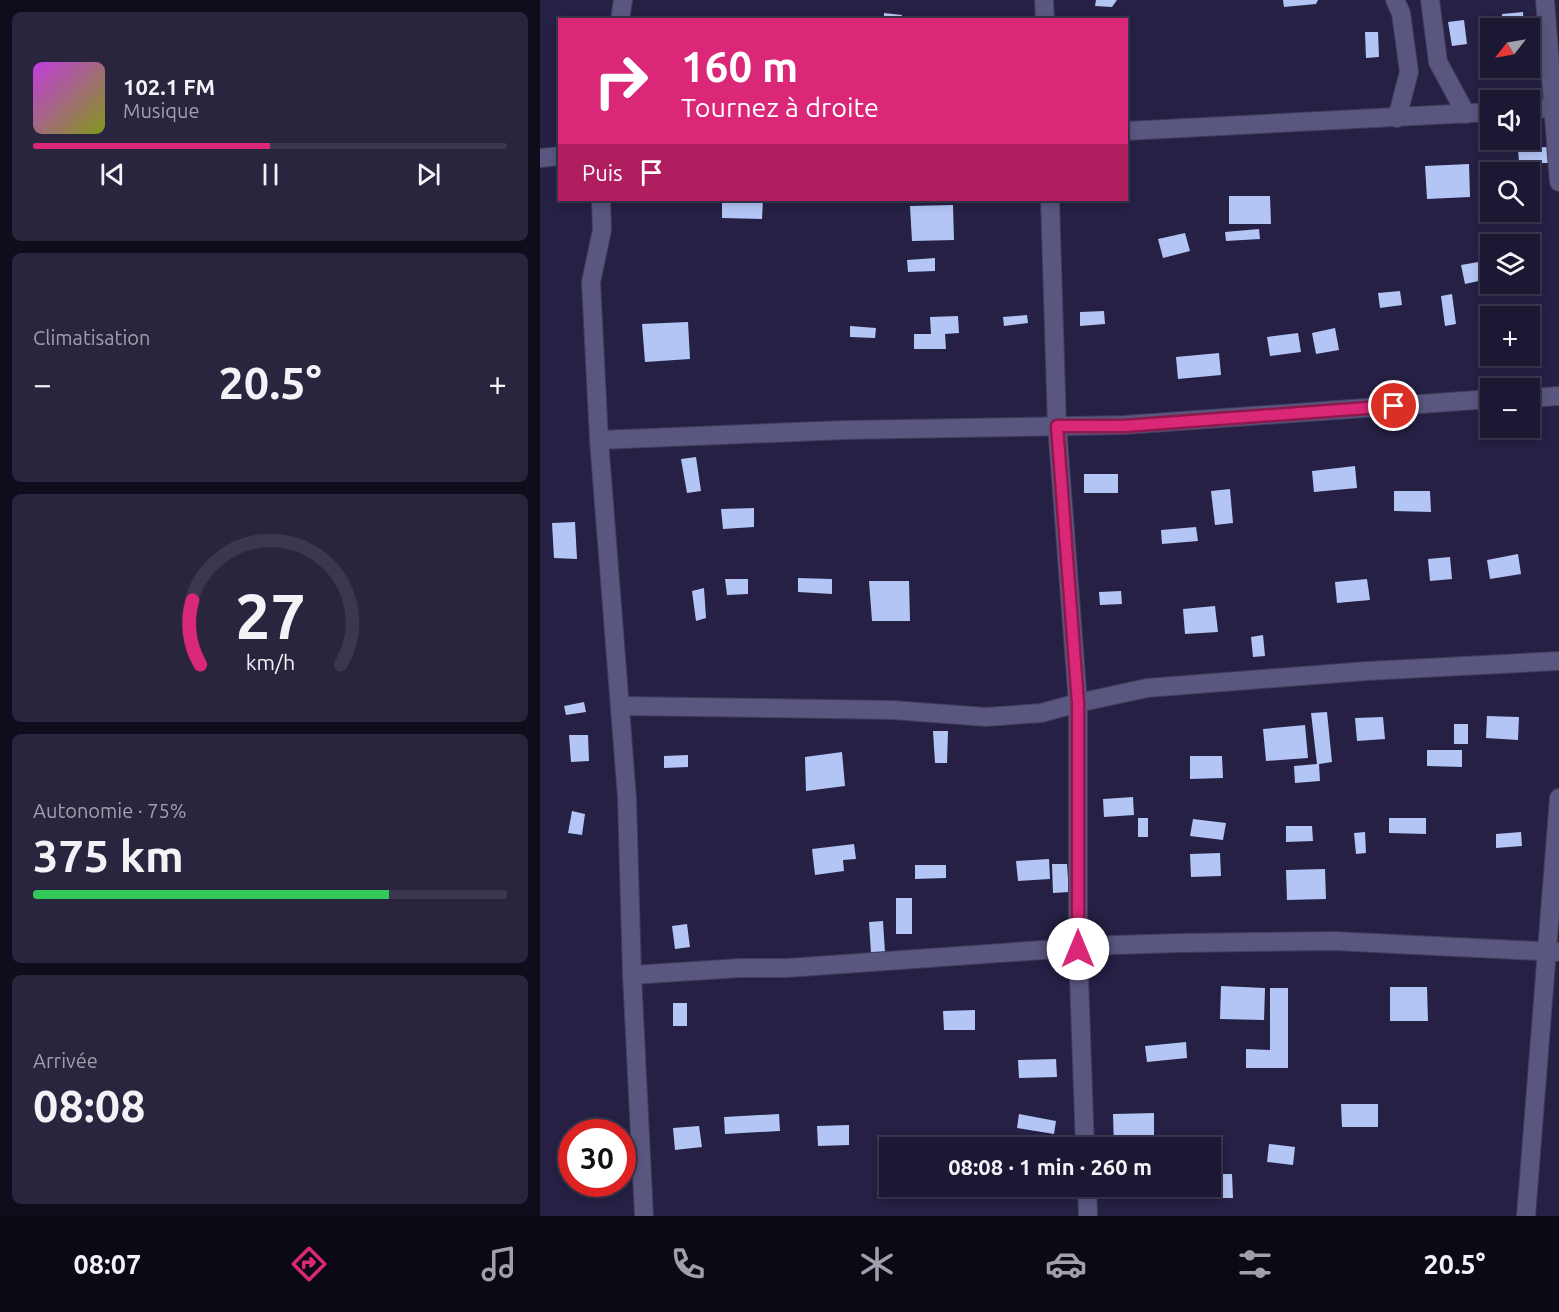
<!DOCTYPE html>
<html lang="fr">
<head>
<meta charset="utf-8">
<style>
	:root { --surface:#1c1833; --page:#29253f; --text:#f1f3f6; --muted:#a0a0ac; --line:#3a374e; --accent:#db2777 }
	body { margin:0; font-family:Ubuntu,sans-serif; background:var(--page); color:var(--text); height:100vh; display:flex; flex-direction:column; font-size:22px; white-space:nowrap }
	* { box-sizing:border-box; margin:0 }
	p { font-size:20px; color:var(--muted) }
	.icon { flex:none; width:33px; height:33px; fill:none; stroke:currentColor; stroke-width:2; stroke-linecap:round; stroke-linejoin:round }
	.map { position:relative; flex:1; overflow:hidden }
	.panel { display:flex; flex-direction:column; gap:12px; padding:12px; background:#0f0d1c; width:540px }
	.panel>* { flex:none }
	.banner { position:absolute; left:18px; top:18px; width:570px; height:183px; border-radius:0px; box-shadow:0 3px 9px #0003,0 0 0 2px var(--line); background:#db2777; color:#fff; overflow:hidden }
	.needle { width:39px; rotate:239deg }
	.buttons { position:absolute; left:940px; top:18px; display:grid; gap:12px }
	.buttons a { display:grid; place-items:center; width:60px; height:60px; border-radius:0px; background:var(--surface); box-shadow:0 3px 9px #0003,0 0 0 2px var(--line); font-size:30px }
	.speed { position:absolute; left:18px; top:1119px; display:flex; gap:12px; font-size:30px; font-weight:700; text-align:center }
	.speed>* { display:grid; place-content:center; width:78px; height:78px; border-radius:50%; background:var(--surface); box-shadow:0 3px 9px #0003,0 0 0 2px var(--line); line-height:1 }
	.speed .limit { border:9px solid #d22; background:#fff; color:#111 }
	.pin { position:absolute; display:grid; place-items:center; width:51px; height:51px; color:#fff; margin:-26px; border:3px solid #fff; border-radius:50%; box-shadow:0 2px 6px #0007 }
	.me { position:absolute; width:66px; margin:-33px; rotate:0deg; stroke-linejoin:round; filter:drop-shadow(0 0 4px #0008) }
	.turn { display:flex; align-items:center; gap:21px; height:126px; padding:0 24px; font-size:27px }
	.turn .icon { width:78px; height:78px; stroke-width:2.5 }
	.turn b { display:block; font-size:42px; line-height:51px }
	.then { display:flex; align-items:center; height:57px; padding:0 24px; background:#0003; gap:12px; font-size:22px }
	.big { font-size:45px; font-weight:700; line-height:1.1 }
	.panel .widget { flex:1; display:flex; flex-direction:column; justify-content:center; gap:9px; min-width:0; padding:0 21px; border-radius:9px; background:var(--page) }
	.panel .dial { align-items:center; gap:0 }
	.dial svg { height:156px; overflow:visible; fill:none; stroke:var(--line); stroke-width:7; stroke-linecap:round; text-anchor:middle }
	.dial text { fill:var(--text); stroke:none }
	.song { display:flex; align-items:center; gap:18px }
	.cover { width:72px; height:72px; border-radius:9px; background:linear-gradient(135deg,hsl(290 70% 55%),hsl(70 70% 35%)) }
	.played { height:6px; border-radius:3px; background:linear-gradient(90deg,var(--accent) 50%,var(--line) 50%) }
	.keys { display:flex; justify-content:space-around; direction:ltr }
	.heat { display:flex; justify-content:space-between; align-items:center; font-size:33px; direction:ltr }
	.charge { height:9px; border-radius:4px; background:linear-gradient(90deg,#34c759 75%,var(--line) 0) }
	.trip { position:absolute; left:339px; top:1137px; width:342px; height:60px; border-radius:0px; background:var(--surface); box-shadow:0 3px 9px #0003,0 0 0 2px var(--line); font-weight:700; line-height:60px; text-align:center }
	.tab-bar { display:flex; height:96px; justify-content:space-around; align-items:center; background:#0b0a14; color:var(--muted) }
	.tab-bar .icon { width:42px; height:42px }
	.tab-bar .current { color:var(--accent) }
	.tab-bar b { font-size:27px; color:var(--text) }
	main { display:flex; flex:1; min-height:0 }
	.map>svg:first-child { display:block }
	.building { fill:#b3c5f4 }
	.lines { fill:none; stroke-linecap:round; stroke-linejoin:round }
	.street-casing { stroke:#423c5c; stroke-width:20 }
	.street { stroke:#59567f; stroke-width:18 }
	.route-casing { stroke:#8e194d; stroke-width:15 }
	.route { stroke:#db2777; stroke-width:10 }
</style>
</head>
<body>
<main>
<section class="panel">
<div class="widget">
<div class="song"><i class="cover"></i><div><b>102.1 FM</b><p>Musique</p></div></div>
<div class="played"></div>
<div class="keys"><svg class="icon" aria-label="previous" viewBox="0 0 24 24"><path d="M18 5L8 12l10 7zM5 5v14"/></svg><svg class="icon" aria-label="pause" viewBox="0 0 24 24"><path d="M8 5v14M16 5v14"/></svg><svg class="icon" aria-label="next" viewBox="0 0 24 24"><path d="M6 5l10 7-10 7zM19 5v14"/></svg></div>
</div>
<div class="widget"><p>Climatisation</p>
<div class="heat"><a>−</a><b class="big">20.5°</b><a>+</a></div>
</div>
<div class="widget dial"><svg viewBox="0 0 100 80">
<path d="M14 69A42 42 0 1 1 86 69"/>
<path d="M14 69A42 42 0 0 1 10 36" stroke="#db2777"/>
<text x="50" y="56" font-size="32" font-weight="700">27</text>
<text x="50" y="72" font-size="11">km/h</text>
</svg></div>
<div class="widget"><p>Autonomie · 75%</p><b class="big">375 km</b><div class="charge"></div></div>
<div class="widget"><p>Arrivée</p><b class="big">08:08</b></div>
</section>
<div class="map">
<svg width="1019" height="1216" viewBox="0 0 1019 1216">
	<rect width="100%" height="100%" fill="#252044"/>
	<!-- building -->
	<g class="building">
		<polygon points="556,0 577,0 572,7 555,6"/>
		<polygon points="743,0 778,0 776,4 744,7"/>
		<polygon points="983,12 984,28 963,28 962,14"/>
		<polygon points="344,13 362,15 362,20 344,20"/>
		<polygon points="924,20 927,44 912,46 908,22"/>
		<polygon points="825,32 838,32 839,57 826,58"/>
		<polygon points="1011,147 1011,163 979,163 978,148"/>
		<polygon points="929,164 930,197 887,199 885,166"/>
		<polygon points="689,196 730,196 731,224 689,224"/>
		<polygon points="182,200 223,200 222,219 182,218"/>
		<polygon points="413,205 414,240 372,241 370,206"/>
		<polygon points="719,229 720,239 686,241 685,232"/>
		<polygon points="645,233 650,251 623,258 618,239"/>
		<polygon points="395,258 395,271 368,272 367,260"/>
		<polygon points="944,261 948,279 925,284 921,265"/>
		<polygon points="860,291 862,305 840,308 838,293"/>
		<polygon points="912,294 916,324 905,326 901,296"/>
		<polygon points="564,311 565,324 540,326 540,312"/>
		<polygon points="980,313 981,316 964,316 964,315"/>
		<polygon points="487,315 488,323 464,326 463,317"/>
		<polygon points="418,316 419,333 405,334 406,349 374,349 374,334 391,334 390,317"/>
		<polygon points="148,322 150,359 105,362 102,324"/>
		<polygon points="310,326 336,328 335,338 310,337"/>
		<polygon points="795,328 799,350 776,354 772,333"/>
		<polygon points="758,333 761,352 730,356 727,337"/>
		<polygon points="679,353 681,375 638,379 636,357"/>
		<polygon points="156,457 161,491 147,493 141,459"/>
		<polygon points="815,466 817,488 774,492 772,471"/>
		<rect x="544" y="474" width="34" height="19"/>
		<polygon points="690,489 693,523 675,525 671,491"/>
		<polygon points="854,491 890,491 891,512 854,511"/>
		<polygon points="214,508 214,527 183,529 181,509"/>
		<polygon points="35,522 37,559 14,558 12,523"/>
		<polygon points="656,527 658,541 622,544 621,530"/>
		<polygon points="978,554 981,574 950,579 947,560"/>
		<polygon points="910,557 912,579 890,581 888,559"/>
		<polygon points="258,578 292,579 292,594 258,592"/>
		<polygon points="185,579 208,579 208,594 187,595"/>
		<polygon points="827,579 830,600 797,603 795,582"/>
		<polygon points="329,581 369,581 370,621 332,621"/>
		<polygon points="164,588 166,618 156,621 152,591"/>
		<polygon points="581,591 582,604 560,605 559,592"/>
		<polygon points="675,606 678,632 645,634 643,609"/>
		<polygon points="723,635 725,656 713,657 711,637"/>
		<polygon points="44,702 46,712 26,715 24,706"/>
		<polygon points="787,712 792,762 779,764 780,781 755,783 754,766 777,764 771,713"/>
		<polygon points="947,716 979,717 978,740 946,738"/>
		<polygon points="843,717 845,739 817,741 815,718"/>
		<rect x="914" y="724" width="14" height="20"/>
		<polygon points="765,725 768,758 726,761 723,729"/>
		<polygon points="393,731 408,731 407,763 395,763"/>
		<polygon points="29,735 48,735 49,761 31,762"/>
		<polygon points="887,750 922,750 922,767 887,766"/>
		<polygon points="302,752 305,786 266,791 265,757"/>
		<polygon points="148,755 148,767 124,768 124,756"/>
		<polygon points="650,756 682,756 683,778 650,779"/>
		<polygon points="593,797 594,815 564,817 563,799"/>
		<polygon points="32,811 45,814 42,835 28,833"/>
		<rect x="598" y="818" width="10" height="19"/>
		<polygon points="849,818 886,818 886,834 849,833"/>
		<polygon points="653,819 686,823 683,840 650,836"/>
		<polygon points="746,826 772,826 773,841 746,842"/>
		<polygon points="825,832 826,853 816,854 814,833"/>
		<polygon points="981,832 982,846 956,848 956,834"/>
		<polygon points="314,844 316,859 303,860 304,871 275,875 272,849"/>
		<polygon points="680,853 681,876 651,877 650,854"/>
		<polygon points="509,859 510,879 478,881 476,861"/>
		<polygon points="512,864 527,864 529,892 513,893"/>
		<polygon points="375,865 406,865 406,878 375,879"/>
		<polygon points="785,869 786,899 747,900 746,870"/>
		<rect x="356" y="898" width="16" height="36"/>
		<polygon points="343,921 345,953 331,953 329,922"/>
		<polygon points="147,924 150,947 135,949 132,926"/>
		<polygon points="681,986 725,988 724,1020 680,1019"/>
		<polygon points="850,987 887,987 888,1021 850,1021"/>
		<polygon points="730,988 748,988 748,1068 706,1068 706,1049 730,1050"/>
		<rect x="133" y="1003" width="14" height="23"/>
		<polygon points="435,1010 435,1030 404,1030 403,1011"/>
		<polygon points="646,1042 647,1058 607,1062 605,1046"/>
		<polygon points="516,1059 517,1077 479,1078 478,1060"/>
		<polygon points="801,1104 838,1104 838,1127 802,1127"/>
		<polygon points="614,1113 614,1148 574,1148 573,1114"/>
		<polygon points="239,1114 240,1131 185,1134 184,1117"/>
		<polygon points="479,1114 516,1121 514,1134 477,1128"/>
		<polygon points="309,1125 309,1145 278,1146 277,1126"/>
		<polygon points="159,1126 162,1147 135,1150 133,1128"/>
		<polygon points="344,1136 367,1136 368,1148 350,1148 350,1158 343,1158"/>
		<polygon points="729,1144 755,1147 753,1165 727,1162"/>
		<polygon points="681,1174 692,1174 693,1198 682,1198"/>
	</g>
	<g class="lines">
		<defs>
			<g id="street">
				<polyline points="504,0 505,20"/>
				<polyline points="855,0 861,13 869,72 857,118"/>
				<polyline points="890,0 898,62 926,114"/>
				<polyline points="1005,0 1019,182"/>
				<polyline points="80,20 83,0"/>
				<polyline points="990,109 1013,108"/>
				<polyline points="586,131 951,112"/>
				<polyline points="0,158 20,156"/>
				<polyline points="61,200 62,230 51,282 59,440 87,798 92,975 104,1216"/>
				<polyline points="510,200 517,426 538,703 538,949 545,1148"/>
				<polyline points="990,398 1019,396"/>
				<polyline points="59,440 305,430 584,425 951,399"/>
				<polyline points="81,706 352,710 446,717 501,713 538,703 607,688 827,671 1019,661"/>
				<polyline points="92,975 200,968 247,968 574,945 640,943 794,941 1019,952"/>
				<polyline points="547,1186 548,1216"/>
				<polyline points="986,1216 1019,798"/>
			</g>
		</defs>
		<!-- street casing -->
		<use href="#street" class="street-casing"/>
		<!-- street -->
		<use href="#street" class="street"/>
	</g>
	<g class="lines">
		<defs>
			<polyline id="route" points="538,949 538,703 517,426 584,426 854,406"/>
		</defs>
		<!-- route casing -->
		<use href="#route" class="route-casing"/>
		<!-- route -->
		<use href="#route" class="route"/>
	</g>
</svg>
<div class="buttons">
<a><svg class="needle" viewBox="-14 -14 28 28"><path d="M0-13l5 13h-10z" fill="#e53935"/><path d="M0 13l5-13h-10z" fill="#a0a0ac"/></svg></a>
<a><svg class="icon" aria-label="sound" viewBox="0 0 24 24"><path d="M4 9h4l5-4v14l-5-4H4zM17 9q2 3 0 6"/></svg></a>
<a><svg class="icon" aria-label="search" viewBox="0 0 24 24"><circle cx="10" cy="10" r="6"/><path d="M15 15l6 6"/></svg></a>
<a><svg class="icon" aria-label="layers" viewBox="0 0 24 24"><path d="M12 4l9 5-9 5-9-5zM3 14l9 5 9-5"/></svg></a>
<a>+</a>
<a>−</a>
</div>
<div class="speed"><div class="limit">30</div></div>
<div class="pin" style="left:854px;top:406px;background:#d93025"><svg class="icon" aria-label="arrive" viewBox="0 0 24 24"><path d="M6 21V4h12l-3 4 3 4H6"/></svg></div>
<svg class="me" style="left:538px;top:949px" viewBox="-20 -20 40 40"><circle r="19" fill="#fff"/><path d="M0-13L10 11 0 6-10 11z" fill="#db2777"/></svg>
<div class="trip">08:08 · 1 min · 260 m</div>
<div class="banner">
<div class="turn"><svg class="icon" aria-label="right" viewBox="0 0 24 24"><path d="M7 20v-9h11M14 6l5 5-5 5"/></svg><div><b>160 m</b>Tournez à droite</div></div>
<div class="then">Puis<svg class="icon" aria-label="arrive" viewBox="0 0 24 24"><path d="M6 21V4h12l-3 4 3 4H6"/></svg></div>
</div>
</div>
</main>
<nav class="tab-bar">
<b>08:07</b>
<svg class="icon current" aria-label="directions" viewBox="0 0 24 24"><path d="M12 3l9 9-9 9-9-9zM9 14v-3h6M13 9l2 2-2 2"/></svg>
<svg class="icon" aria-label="music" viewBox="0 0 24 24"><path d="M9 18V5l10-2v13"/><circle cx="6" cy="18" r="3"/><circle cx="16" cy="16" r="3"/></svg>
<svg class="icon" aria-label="phone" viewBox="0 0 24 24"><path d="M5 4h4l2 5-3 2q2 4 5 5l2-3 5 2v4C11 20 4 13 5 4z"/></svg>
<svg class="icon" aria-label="climate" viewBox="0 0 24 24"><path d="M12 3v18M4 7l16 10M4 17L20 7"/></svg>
<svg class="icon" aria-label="car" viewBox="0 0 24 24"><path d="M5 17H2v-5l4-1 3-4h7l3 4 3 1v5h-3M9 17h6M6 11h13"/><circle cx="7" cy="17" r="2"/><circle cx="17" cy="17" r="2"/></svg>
<svg class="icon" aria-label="filters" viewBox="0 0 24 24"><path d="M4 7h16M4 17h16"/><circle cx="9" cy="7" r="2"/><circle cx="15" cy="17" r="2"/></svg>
<b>20.5°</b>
</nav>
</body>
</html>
